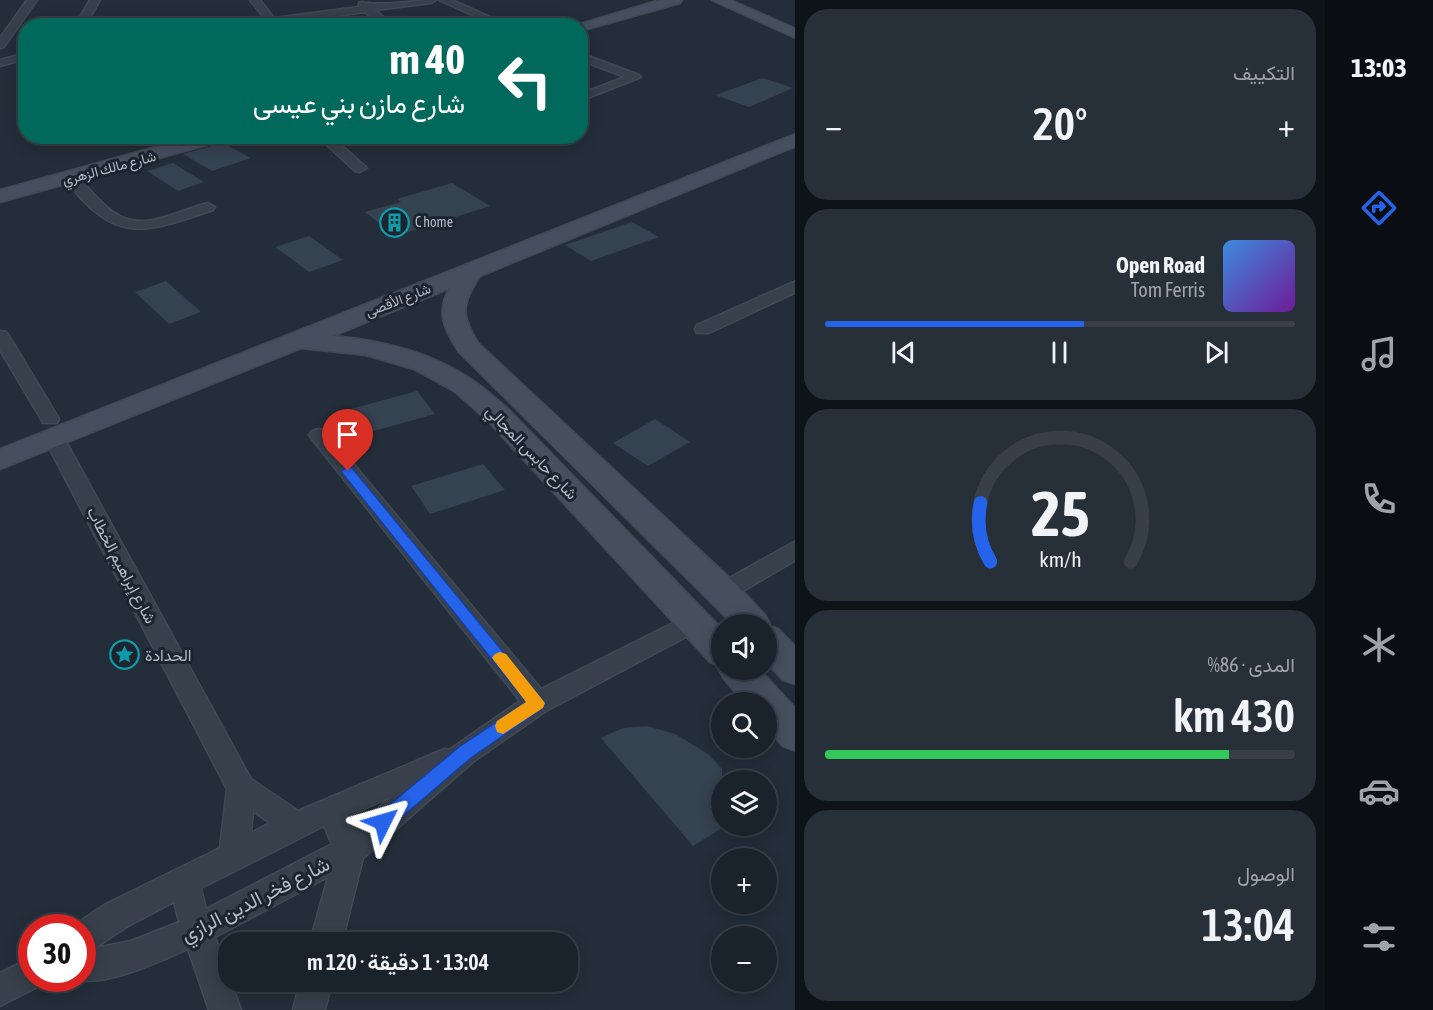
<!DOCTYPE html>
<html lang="ar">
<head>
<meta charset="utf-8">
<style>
	:root { --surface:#1a222c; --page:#272f38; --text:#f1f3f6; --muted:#9fa4a9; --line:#383f48; --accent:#2563eb }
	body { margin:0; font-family:"Asap Condensed",Vazirmatn,sans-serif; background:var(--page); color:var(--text); direction:rtl; height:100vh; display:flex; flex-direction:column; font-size:22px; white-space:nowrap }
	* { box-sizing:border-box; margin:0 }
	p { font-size:20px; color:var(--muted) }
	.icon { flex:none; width:33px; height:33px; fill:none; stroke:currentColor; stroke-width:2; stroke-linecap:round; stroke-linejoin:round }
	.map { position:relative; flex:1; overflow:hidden; direction:ltr }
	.panel { display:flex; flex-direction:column; gap:9px; padding:9px; background:#0e1318; width:530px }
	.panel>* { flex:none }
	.hud { position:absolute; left:18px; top:18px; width:570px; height:126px; border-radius:24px; box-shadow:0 3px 15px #0003,0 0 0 2px var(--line); direction:rtl; background:#00695c; color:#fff; overflow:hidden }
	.fabs { position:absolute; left:711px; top:614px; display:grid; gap:12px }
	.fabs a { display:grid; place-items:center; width:66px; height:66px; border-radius:50%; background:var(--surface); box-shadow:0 3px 15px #0003,0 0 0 2px var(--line); font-size:30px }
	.speed { position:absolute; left:18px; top:914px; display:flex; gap:12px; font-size:30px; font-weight:700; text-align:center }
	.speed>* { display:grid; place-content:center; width:78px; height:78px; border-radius:50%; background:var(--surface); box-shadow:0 3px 15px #0003,0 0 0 2px var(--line); line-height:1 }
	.speed .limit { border:9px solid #d22; background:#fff; color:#111 }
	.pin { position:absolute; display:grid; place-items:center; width:51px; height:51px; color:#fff; margin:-62px -26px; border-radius:50% 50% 50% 0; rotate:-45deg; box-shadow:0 0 6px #0007 }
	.pin .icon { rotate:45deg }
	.me { position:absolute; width:66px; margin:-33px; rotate:50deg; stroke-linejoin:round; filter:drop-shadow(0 0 4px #0008) }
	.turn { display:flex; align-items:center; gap:21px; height:126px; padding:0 24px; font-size:27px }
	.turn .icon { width:78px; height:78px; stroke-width:2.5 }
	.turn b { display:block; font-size:42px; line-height:51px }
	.big { font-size:45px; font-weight:600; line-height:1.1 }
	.panel .widget { flex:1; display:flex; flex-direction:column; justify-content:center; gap:9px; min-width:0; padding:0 21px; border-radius:24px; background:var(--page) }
	.panel .dial { align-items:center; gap:0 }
	.dial svg { height:156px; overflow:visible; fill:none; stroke:var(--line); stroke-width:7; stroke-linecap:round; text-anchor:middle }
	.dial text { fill:var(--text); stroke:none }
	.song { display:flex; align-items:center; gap:18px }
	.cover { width:72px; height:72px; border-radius:9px; background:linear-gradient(135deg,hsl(210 70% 55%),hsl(280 70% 35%)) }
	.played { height:6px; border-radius:3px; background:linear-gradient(90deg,var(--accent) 55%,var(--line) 55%) }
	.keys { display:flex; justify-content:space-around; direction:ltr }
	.heat { display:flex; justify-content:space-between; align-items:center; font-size:33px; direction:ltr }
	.charge { height:9px; border-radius:4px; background:linear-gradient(90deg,#34c759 86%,var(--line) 0) }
	.trip { position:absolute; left:218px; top:932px; width:360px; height:60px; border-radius:24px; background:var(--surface); box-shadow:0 3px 15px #0003,0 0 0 2px var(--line); font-weight:600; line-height:60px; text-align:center; direction:rtl }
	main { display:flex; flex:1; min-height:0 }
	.tabs { display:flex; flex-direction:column; width:108px; justify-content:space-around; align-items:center; background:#0a0e12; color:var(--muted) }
	.tabs .icon { width:42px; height:42px }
	.tabs .on { color:var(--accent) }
	.tabs b { font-size:27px; color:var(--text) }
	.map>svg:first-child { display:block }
	.building { fill:#354250 }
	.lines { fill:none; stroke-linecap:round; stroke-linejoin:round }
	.street-casing { stroke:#404954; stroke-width:3 }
	.secondary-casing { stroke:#404954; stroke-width:3 }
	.street { fill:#37404b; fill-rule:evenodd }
	.secondary { fill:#454f5e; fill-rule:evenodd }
	.route { fill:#2563eb; stroke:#184099; stroke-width:1.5 }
	.slow { fill:#f59e0b }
	.labels { text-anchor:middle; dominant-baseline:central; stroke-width:6; stroke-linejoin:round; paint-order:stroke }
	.far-street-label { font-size:14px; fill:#b2bbc6; stroke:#1c252f }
	.far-poi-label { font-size:14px; fill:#b2bbc6; stroke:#1c252f; text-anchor:start }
	.street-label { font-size:16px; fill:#b2bbc6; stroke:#1c252f }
	.poi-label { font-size:16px; fill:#b2bbc6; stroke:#1c252f; text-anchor:start }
	.near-street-label { font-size:20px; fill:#b2bbc6; stroke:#1c252f }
</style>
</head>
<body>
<main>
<nav class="tabs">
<b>13:03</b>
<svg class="icon on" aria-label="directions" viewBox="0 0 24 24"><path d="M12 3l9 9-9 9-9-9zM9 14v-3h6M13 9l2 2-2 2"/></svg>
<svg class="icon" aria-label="music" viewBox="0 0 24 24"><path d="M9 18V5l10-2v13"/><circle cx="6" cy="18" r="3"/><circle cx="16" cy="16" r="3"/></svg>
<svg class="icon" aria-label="phone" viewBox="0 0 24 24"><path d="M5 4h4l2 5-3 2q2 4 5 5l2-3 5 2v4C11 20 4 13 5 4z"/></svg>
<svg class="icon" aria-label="climate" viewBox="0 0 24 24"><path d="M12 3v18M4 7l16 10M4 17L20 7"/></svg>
<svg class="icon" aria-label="car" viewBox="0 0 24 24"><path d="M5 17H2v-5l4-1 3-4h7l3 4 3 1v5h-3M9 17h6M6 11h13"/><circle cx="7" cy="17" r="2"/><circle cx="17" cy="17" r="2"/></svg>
<svg class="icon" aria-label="filters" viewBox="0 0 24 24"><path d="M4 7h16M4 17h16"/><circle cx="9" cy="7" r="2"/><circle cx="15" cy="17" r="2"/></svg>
</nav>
<section class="panel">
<div class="widget"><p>التكييف</p>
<div class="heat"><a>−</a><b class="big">20°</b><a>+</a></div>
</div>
<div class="widget">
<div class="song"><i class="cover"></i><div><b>Open Road</b><p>Tom Ferris</p></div></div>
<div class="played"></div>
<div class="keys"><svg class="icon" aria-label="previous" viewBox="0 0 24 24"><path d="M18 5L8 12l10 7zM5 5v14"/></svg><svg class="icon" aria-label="pause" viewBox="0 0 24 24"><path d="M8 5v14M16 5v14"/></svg><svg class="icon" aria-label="next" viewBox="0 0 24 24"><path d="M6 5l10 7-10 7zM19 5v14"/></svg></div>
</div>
<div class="widget dial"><svg viewBox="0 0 100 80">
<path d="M14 69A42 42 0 1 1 86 69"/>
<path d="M14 69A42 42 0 0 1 9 39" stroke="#2563eb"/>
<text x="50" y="56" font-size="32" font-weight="700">25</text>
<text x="50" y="72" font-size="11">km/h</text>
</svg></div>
<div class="widget"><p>المدى · 86%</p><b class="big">430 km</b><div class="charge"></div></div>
<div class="widget"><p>الوصول</p><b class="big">13:04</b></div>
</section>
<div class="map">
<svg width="796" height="1010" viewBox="0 0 796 1010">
	<rect width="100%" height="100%" fill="#232e3a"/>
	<!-- building -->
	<g class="building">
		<polygon points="763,78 793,88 749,107 715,95"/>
		<polygon points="223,143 251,158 212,171 183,154"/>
		<polygon points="173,163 204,182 178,191 147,171"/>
		<polygon points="452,183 490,206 396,236 365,212 401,202 397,199"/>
		<polygon points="632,222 659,237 591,261 565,245"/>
		<polygon points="309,236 343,260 309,272 275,247"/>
		<polygon points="166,281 201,312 169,324 135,292"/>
		<polygon points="417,391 435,414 363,434 347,410"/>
		<polygon points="655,419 690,442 648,466 613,443"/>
		<polygon points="483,464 505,490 430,514 411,486"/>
		<polygon points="647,726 675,734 708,754 722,769 722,828 693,846 601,738 623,728"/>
	</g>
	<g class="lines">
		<defs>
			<g id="street">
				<polygon points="27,0 37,0 4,47 0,48 0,38"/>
				<polygon points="90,0 100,0 85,26 75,26"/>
				<path d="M 250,0 L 260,0 L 274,18 L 359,7 L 359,3 L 362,2 C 375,7 417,0 436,0 L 431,3 L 375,10 L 394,26 L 382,26 L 365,12 L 272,25 L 230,26 L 265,19 Z"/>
				<polygon points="439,0 452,0 510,26 496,26"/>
				<polygon points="26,53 26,59 0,66 0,60"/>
				<polygon points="580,53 639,75 641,77 580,101 580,94 625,77 580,60"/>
				<polygon points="158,136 171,136 175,143 169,147 165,146"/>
				<polygon points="317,136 331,136 367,168 360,172 355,171"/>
				<path d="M 71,174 L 76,175 C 88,187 99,202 113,212 C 143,234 177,210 208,203 L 215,207 L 213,210 C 142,234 115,245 64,178 Z"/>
				<polygon points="796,281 796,292 709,333 697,333 695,329 697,325"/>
				<polygon points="0,331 6,332 9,336 59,419 57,423 43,423 41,419 0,350"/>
				<path d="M 319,429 L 326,431 L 541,689 L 687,616 L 695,613 L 703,616 L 707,622 L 703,628 L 546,711 L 474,761 L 363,858 L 342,942 L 310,942 L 328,877 L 215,937 L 228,973 L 228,981 L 231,981 L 241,1010 L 209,1010 L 188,949 C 161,961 100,990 73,978 L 82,978 L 82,927 L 71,927 L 106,904 L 220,848 L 227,789 L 44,438 L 47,434 L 61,434 L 64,438 L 251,779 L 298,811 L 435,753 L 445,749 L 449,750 L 520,701 L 312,439 L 309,435 L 312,431 ZM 393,796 L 354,828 L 348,816 ZM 253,811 L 270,823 L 251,833 ZM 324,826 L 332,844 L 206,909 L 201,888 ZM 174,902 L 179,922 L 131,941 L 95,948 L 128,926 Z"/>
				<polygon points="796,541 796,560 731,598 723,601 715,598 711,592 715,586"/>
				<polygon points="32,957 32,978 46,978 43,984 0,1006 0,973"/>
				<polygon points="300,981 332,981 325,1010 293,1010"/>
			</g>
			<g id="secondary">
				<polygon points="660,0 682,0 680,3 580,31 580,26 574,26"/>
				<polygon points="712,0 730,0 796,29 796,38"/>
				<path d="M 796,134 L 796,146 L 480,276 C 462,303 460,314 478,343 L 735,583 L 765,615 L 770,624 L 769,626 L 778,629 L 796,647 L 796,684 L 783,680 L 766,662 L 766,624 L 733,624 L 459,352 C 445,331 435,312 450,288 L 332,336 C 380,340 431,352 472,380 C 485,388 496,399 508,409 L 722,629 L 722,669 L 759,669 L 796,709 L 796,751 L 783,746 L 766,728 L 766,702 L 744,702 L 724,679 L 719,669 L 721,666 L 710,662 L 488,421 L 454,391 L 414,369 L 366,355 L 301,348 L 0,469 L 0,449 Z"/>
				<polygon points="196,136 227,136 224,140 0,202 0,190"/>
			</g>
		</defs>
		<!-- street casing -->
		<use href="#street" class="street-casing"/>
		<!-- secondary casing -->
		<use href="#secondary" class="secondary-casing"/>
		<!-- street -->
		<use href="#street" class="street"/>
		<!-- secondary -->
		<use href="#secondary" class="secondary"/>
	</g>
	<!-- route -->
	<polygon class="route" points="348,467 352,468 545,703 543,708 471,758 389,828 383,831 376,828 374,822 376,816 459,747 526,702 343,474 341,471"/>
	<!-- slow -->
	<polygon class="slow" points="500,652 506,654 545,703 543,708 503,734 497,732 495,726 497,721 526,702 492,658 495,654"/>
	<!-- icons -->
	<defs>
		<symbol id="building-ring" viewBox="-11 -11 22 22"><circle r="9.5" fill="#1c252f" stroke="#0f9aa8" stroke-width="1.5"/><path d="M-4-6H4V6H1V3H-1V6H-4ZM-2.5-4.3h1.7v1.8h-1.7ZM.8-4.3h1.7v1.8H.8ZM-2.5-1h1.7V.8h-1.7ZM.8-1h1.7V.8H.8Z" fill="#0f9aa8"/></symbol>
		<symbol id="sight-ring" viewBox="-11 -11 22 22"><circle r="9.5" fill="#1c252f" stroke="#0f9aa8" stroke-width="1.5"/><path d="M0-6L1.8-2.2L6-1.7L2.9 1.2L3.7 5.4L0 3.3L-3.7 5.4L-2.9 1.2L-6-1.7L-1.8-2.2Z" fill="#0f9aa8"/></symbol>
	</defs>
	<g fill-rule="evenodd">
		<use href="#building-ring" x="378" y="206" width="33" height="33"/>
		<use href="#sight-ring" x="108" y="638" width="33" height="33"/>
	</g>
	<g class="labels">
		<!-- far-street labels -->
		<g class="far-street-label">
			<text transform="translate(109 168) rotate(-15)">شارع مالك الزهري</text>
			<text transform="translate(398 300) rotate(-21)">شارع الأقصى</text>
		</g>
		<!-- far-poi labels -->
		<g class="far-poi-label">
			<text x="415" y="222">C home</text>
		</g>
		<!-- street labels -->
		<g class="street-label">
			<text transform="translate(532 452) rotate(46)">شارع حابس المجالي</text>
			<text transform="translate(122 565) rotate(62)">شارع إبراهيم الخطاب</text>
		</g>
		<!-- poi labels -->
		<g class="poi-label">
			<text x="145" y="655">الحدادة</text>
		</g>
		<!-- near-street labels -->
		<g class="near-street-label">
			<text transform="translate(255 899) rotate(-27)">شارع فخر الدين الرازي</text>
		</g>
	</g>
</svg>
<div class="fabs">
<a><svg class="icon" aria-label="sound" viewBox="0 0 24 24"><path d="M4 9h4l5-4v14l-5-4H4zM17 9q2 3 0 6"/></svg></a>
<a><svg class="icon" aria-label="search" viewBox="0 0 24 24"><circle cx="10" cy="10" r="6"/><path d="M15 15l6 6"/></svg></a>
<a><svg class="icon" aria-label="layers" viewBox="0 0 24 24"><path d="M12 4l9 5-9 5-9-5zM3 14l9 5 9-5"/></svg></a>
<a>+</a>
<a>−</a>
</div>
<div class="speed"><div class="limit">30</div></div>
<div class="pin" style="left:348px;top:471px;background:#d93025"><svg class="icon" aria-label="arrive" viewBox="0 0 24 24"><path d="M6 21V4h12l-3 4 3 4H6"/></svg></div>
<svg class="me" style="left:383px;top:822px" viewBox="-20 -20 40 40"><path d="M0-17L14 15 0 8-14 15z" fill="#2563eb" stroke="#fff" stroke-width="4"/></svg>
<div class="trip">13:04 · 1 دقيقة · 120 m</div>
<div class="hud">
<div class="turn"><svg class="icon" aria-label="left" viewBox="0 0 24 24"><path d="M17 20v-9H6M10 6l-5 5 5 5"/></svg><div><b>40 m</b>شارع مازن بني عيسى</div></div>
</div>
</div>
</main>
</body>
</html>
